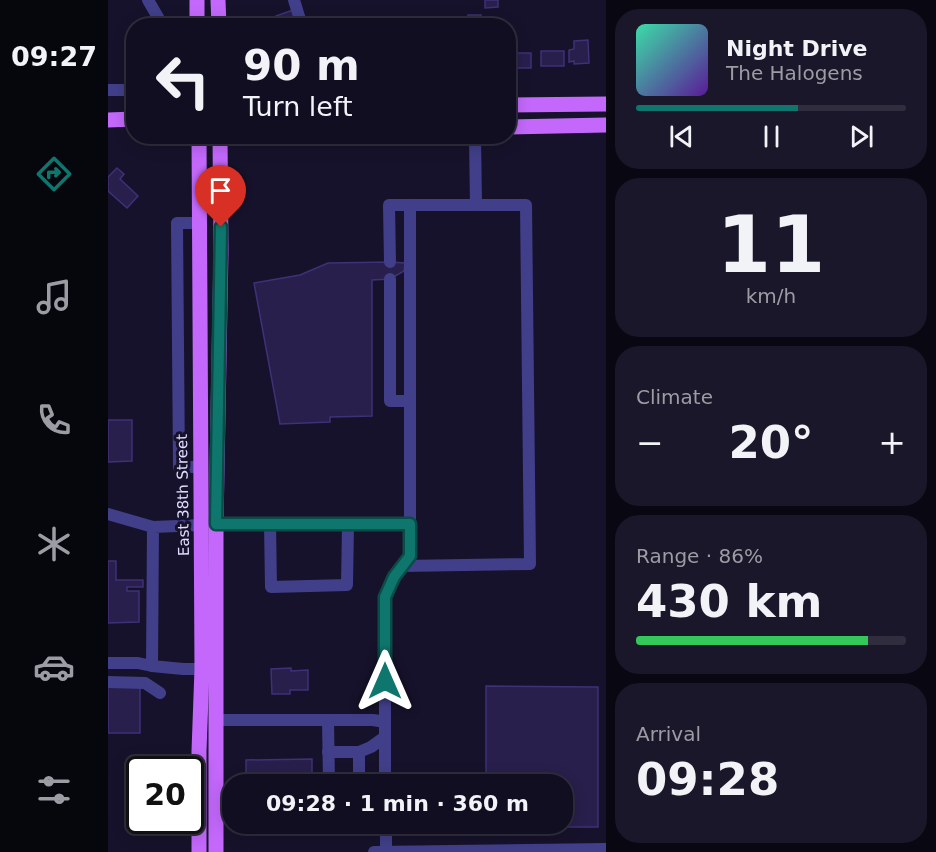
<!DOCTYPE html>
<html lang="en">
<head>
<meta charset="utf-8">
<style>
	:root { --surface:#100e20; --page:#191729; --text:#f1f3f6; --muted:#9c9ca5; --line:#302e3e; --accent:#0f766e }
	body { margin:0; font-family:"DejaVu Sans",sans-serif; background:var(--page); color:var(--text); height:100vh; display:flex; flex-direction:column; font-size:22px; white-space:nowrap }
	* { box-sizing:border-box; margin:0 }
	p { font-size:20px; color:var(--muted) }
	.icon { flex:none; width:33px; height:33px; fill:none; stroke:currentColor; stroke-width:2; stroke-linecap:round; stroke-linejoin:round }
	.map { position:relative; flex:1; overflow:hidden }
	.panel { display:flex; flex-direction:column; gap:9px; padding:9px; background:#090812; width:330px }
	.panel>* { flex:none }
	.hud { position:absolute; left:18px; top:18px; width:390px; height:126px; border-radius:24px; box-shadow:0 3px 15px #0003,0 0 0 2px var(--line); background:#100e20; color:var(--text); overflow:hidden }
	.speed { position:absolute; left:18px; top:756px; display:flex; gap:12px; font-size:30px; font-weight:700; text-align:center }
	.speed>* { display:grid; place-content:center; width:78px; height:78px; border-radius:50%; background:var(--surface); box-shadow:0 3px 15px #0003,0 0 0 2px var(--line); line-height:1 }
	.speed .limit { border:3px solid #111; border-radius:9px; background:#fff; color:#111 }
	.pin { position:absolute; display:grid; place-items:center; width:51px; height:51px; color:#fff; margin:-62px -26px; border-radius:50% 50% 50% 0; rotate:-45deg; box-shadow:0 0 6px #0007 }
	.pin .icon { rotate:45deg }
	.me { position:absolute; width:66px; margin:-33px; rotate:0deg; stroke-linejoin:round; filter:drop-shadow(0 0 4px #0008) }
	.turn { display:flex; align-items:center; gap:21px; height:126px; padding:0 18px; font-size:27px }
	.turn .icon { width:78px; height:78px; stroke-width:2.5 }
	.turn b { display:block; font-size:42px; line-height:51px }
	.big { font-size:45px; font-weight:600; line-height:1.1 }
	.panel .tile { flex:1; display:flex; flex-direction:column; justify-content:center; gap:9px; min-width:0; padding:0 21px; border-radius:24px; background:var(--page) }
	.panel .dial { align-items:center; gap:0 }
	.dial b { font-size:78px; line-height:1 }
	.song { display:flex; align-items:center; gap:18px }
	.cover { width:72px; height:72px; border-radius:9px; background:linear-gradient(135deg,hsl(160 70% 55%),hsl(270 70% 35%)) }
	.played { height:6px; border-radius:3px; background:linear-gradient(90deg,var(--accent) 60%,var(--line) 60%) }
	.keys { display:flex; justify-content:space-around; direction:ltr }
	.heat { display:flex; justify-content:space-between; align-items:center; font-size:33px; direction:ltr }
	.charge { height:9px; border-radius:4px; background:linear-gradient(90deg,#34c759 86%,var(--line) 0) }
	.trip { position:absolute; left:114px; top:774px; width:351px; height:60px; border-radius:24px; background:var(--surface); box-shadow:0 3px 15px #0003,0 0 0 2px var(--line); font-weight:600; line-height:60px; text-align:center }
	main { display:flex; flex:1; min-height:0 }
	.dock { display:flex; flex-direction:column; width:108px; justify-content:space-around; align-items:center; background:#06060d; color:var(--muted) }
	.dock .icon { width:42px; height:42px }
	.dock .selected { color:var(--accent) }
	.dock b { font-size:27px; color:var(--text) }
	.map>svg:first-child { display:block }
	.building { fill:#281f4c; stroke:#3f3177; stroke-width:1.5 }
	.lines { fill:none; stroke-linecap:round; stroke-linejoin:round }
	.minor { stroke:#413f89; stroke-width:12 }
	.major { stroke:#c368fb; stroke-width:15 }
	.route-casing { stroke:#0a4d48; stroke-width:15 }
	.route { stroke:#0f766e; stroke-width:10 }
	.labels { text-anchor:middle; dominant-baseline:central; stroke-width:6; stroke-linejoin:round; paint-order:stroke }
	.street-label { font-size:15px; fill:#e1ddfe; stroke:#16122b }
</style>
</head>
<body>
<main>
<nav class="dock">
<b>09:27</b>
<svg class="icon selected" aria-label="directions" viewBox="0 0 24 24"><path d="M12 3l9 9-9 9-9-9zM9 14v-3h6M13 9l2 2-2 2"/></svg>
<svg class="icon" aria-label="music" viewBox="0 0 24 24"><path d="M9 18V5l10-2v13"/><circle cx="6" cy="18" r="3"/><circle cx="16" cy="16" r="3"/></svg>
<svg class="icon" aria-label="phone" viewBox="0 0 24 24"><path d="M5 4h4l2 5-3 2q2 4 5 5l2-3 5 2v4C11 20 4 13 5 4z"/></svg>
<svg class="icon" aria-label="climate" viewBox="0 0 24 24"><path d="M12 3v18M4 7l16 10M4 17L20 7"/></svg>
<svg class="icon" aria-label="car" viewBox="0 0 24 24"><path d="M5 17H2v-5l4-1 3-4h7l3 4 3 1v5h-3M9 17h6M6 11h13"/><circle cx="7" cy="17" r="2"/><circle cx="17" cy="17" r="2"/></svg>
<svg class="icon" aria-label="filters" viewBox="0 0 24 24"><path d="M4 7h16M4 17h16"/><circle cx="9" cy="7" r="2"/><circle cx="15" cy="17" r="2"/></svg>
</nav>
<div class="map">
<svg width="498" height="852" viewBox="0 0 498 852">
	<rect width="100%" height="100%" fill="#16122b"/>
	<!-- building -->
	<g class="building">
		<polygon points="377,0 390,0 390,7 377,8"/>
		<polygon points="185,10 190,26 171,26 168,16"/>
		<rect x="360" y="15" width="13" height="11"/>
		<rect x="327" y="17" width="13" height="9"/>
		<polygon points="480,40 481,63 466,64 466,61 461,62 461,50 466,49 466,41"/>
		<rect x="433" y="51" width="23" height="15"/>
		<rect x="400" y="53" width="23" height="15"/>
		<polygon points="9,168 16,174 12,179 30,196 19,208 0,191 0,177"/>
		<polygon points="282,262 297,263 296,271 282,279 264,280 264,416 222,417 222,422 172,424 146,283 192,275 220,263"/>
		<polygon points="0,420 24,420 24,461 0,462"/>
		<polygon points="0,561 8,561 8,580 35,580 35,587 19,587 19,591 31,591 31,622 0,623"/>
		<polygon points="183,668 183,671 200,670 200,690 182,690 182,694 164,694 163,669"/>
		<polygon points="32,686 32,733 0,733 0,687"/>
		<polygon points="378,686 490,687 490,827 407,827 407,824 454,824 454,784 378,784"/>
		<polygon points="204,759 204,784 138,784 138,760"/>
		<polygon points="138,824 205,824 205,825 138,826"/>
	</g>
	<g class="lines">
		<!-- minor -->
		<g class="minor">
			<polyline points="40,0 55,26"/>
			<polyline points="186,0 194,26"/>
			<polyline points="0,90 21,90 26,89"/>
			<polyline points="91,223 69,223 71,467 92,467"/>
			<polyline points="282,262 281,205 302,205"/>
			<polyline points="282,279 282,401 302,401"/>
			<polyline points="0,514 45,527"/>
			<polyline points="108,524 302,524"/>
			<polyline points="162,524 163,587 239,585 240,524"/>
			<polyline points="94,525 45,527 44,666 75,669 94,669"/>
			<polyline points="294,566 422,564 418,205 368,205"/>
			<polyline points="0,663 30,663 44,666"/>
			<polyline points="0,682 37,683 52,693"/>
			<polyline points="108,720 265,720 277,722"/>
			<polyline points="220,720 221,784"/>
			<polyline points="220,752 251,752 251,784"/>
			<polyline points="251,752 263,747 277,737"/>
			<polyline points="277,784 277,597 286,577 302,556 302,205 368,205 367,136"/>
			<polyline points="278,824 278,852"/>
			<polyline points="266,852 498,849"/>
		</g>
		<!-- major -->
		<g class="major">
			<polyline points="110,0 111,26"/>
			<polyline points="89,26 89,0"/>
			<polyline points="400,105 498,104"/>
			<polyline points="0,120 26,119"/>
			<polyline points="400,127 498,125"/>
			<polyline points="91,136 94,669 91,751 91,852"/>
			<polyline points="108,852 108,524 113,250 112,136"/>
		</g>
	</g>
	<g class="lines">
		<defs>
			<polyline id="route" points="113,227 108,524 302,524 302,556 286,577 277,597 277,681"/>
		</defs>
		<!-- route casing -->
		<use href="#route" class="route-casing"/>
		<!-- route -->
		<use href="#route" class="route"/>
	</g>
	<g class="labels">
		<!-- street labels -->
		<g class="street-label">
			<text transform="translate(75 495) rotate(-91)">East 38th Street</text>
		</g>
	</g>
</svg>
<div class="speed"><div class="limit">20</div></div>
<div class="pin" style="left:113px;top:227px;background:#d93025"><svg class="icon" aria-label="arrive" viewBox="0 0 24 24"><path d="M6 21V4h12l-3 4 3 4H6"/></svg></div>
<svg class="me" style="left:277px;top:681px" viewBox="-20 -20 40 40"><path d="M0-17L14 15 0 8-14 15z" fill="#0f766e" stroke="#fff" stroke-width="4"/></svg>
<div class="trip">09:28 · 1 min · 360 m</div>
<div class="hud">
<div class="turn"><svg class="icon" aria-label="left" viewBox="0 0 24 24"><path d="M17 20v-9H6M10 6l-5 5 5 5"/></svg><div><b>90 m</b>Turn left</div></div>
</div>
</div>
<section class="panel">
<div class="tile">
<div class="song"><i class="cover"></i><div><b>Night Drive</b><p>The Halogens</p></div></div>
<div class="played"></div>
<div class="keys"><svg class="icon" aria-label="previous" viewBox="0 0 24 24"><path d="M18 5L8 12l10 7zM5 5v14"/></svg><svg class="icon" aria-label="pause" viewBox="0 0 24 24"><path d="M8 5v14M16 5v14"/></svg><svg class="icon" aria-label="next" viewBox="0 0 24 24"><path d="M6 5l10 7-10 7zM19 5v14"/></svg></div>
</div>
<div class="tile dial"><b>11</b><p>km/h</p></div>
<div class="tile"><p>Climate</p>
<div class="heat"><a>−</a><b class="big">20°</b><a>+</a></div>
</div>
<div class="tile"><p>Range · 86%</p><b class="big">430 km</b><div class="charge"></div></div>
<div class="tile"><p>Arrival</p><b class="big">09:28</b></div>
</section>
</main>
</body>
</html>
